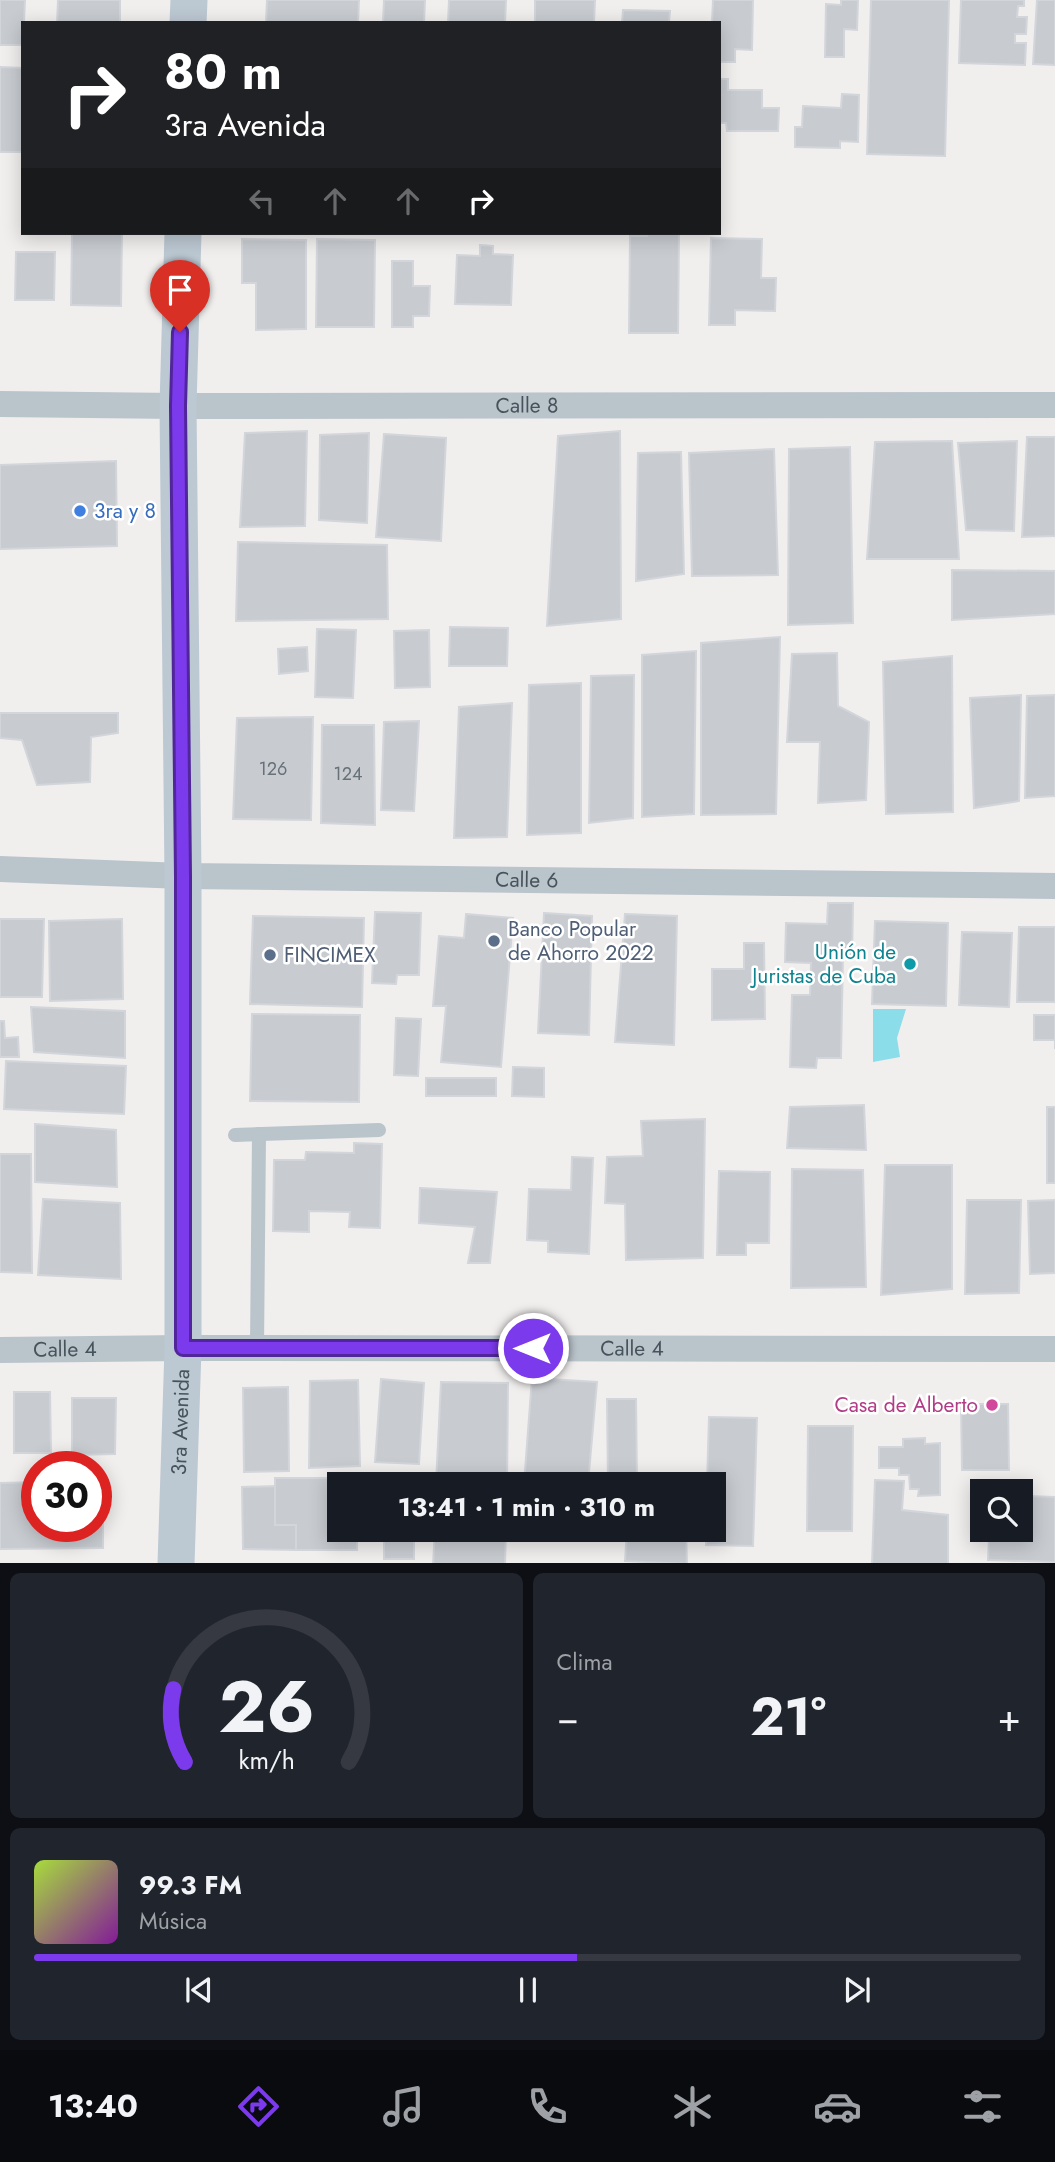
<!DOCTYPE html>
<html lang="es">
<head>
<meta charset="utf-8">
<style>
	:root { --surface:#171b24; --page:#20242c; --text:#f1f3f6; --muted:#9ea1a6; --line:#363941; --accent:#7c3aed }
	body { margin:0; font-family:Jost,sans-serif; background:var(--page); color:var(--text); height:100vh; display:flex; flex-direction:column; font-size:26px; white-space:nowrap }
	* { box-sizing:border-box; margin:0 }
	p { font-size:23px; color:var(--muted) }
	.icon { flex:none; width:38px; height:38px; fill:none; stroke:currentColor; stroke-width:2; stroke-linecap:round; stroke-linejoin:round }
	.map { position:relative; height:1563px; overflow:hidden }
	.side { display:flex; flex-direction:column; gap:10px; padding:10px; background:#0d0f14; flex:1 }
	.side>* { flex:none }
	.hud { position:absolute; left:21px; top:21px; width:700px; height:214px; border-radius:0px; box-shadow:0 4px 18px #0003; background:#202124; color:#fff; overflow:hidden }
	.controls { position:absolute; left:970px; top:1479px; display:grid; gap:14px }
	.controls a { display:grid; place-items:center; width:63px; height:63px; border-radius:0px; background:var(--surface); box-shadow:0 4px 18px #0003; font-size:35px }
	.speed { position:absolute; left:21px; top:1451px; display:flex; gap:14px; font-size:35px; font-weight:700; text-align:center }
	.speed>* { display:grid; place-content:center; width:91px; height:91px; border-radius:50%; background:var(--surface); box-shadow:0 4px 18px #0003; line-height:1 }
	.speed .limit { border:10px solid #d22; background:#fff; color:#111 }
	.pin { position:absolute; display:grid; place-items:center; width:60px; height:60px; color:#fff; margin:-72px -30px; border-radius:50% 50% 50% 0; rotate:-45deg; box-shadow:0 0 7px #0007 }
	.pin .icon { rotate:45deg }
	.me { position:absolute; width:77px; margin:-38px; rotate:270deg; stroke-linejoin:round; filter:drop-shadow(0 0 5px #0008) }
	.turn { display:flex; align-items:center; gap:24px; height:147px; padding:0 28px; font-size:32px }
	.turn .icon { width:91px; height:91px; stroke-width:2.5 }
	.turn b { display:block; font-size:49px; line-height:60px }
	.lanes { display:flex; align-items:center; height:66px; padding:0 28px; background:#0003; justify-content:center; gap:35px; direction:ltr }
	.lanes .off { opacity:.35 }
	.big { font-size:52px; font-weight:700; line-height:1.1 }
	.side .tile { flex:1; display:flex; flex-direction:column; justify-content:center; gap:10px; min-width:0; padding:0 24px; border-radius:10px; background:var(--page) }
	.side .dial { align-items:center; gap:0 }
	.dial svg { height:182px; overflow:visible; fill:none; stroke:var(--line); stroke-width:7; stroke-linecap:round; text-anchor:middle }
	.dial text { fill:var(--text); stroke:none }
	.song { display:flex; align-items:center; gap:21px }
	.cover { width:84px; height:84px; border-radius:10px; background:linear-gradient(135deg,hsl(80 70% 55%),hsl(290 70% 35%)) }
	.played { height:7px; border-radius:4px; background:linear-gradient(90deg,var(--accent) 55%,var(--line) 55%) }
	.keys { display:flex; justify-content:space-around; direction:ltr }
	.heat { display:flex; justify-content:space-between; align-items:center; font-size:38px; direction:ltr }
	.side .tiles { flex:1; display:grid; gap:10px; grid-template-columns:1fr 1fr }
	.tile:last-child { grid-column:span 2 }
	.trip { position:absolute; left:327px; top:1472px; width:399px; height:70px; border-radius:0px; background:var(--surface); box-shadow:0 4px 18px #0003; font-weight:700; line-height:70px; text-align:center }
	.tabs { display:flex; height:112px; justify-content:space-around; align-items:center; background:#090b0e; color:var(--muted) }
	.tabs .icon { width:49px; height:49px }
	.tabs .active { color:var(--accent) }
	.tabs b { font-size:32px; color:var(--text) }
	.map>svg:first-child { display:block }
	.water { fill:#8bdde9 }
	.building { fill:#c8ccd1; stroke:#d2d5da; stroke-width:2 }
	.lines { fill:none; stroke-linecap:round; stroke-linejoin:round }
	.service { stroke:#bac4cb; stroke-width:14 }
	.minor { stroke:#bac4cb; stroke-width:26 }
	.secondary { stroke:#bcc8d2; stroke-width:37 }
	.route-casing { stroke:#51269a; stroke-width:18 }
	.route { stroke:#7c3aed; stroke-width:12 }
	.shop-dot { fill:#3f7fe0; stroke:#fff; stroke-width:2.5 }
	.service-dot { fill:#5c6f8a; stroke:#fff; stroke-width:2.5 }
	.culture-dot { fill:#0f9aa8; stroke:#fff; stroke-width:2.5 }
	.hotel-dot { fill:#d1479c; stroke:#fff; stroke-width:2.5 }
	.labels { text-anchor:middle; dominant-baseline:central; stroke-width:5; stroke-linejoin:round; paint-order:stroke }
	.number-label { font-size:18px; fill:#677178 }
	.street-label { font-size:21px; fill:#47535b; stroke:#fff }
	.shop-label { font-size:21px; fill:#366cbe; stroke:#fff; text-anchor:start }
	.service-label { font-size:21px; fill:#4e5e75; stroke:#fff; text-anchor:start }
	.culture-label { font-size:21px; fill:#0d838f; stroke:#fff; text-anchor:end }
	.hotel-label { font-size:21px; fill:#b23c85; stroke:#fff; text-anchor:end }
</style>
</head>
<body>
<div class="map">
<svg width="1055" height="1564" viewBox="0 0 1055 1564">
	<rect width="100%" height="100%" fill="#f1eeee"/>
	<!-- water -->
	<polygon class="water" points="873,1009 906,1009 897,1038 900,1057 873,1062"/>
	<!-- building -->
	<g class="building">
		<polygon points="0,0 25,0 23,45 0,45"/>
		<polygon points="58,0 120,0 120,23 57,23"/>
		<polygon points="267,0 359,0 358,23 266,23"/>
		<polygon points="384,0 425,0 424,23 383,23"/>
		<polygon points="449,0 506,0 505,23 448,23"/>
		<polygon points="535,0 595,0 594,23 535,23"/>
		<polygon points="713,0 753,0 752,50 735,49 735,62 719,62 719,23 712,23"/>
		<polygon points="841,0 858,0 857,30 844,29 844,57 825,57 826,4 841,5"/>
		<polygon points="871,0 949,0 945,156 867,154"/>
		<polygon points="961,0 1024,0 1024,6 1018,6 1017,17 1027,17 1026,34 1015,34 1015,43 1026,43 1025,65 959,63"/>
		<polygon points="1037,0 1055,0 1055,65 1033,64"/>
		<polygon points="623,10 670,11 669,23 622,23"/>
		<polygon points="0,67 23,68 23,152 0,152"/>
		<polygon points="719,79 728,79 728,90 762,90 762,108 779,108 778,131 727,131 726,123 719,123"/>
		<polygon points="842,94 859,95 858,142 840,141 840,148 795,147 795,127 802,127 803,106 841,108"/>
		<polygon points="647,233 679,233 678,333 629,333 630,236 647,236"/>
		<polygon points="72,234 122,234 121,306 71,305"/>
		<polygon points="711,238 762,239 761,278 776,278 775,311 735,310 735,325 709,325"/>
		<polygon points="242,239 306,240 306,329 256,330 256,283 242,283"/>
		<polygon points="317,239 375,240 374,327 316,327"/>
		<polygon points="480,245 493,246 493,254 513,255 511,305 455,304 457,255 480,256"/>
		<polygon points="16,252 55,252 54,300 15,300"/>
		<polygon points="392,261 413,261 413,286 430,286 429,316 413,316 413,327 392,327"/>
		<polygon points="307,431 305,526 240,527 245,433"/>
		<polygon points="620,431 621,619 547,626 558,436"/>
		<polygon points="369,433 367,523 319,520 320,435"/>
		<polygon points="384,434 446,438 441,541 376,537"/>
		<polygon points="1027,437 1055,437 1055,536 1022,537"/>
		<polygon points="952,441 959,559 867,559 875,442"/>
		<polygon points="1017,441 1014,531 966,530 958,443"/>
		<polygon points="850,447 853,623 788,625 789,449"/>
		<polygon points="774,449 778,575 692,576 689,453"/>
		<polygon points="681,452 684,574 636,581 638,453"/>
		<polygon points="116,461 117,546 0,549 0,465"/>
		<polygon points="238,542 387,545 388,619 236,621"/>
		<polygon points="952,570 1055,571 1055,614 952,620"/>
		<polygon points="450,627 508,628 507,666 449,666"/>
		<polygon points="317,629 356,630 353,698 315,697"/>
		<polygon points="429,630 430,687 395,688 394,631"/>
		<polygon points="780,637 776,814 701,815 701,643"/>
		<polygon points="307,647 308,671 279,674 278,649"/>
		<polygon points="696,651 694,814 642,817 642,655"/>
		<polygon points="837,653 838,706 869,722 866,800 818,803 820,742 787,742 792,654"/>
		<polygon points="952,656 953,812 886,814 883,662"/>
		<polygon points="634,675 633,818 589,823 591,676"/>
		<polygon points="581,683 581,833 527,835 529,685"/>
		<polygon points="1021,695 1019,801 974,808 970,698"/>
		<polygon points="1055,695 1055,796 1025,798 1027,696"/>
		<polygon points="512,703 507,837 454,838 459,707"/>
		<polygon points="0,713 118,713 118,733 91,737 90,782 37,785 22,740 0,738"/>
		<polygon points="313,717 311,820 233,819 237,718"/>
		<polygon points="419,721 414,811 381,810 384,722"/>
		<polygon points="322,725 374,725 375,825 321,823"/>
		<polygon points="828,903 853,903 852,956 843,955 841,1058 817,1058 816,1068 790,1067 792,995 810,995 811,963 785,962 786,923 827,924"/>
		<polygon points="375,912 421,913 419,975 397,975 396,984 372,983"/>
		<polygon points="544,913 592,916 589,1035 538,1033"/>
		<polygon points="466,914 513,918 501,1067 441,1062 446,1006 433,1006 439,936 464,938"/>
		<polygon points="625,914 677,916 674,1045 615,1042"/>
		<polygon points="253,916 364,918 362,1007 250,1004"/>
		<polygon points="0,919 44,919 42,997 0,997"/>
		<polygon points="122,919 123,999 50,1001 49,921"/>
		<polygon points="875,921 948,923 946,1006 872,1004"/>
		<polygon points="1019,927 1055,927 1055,1002 1017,1002"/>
		<polygon points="962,932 1012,933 1009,1007 959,1005"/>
		<polygon points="744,943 764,943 765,1019 712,1020 712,969 744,969"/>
		<polygon points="31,1007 125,1011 125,1058 34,1052"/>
		<polygon points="252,1014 360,1015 359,1102 250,1101"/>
		<polygon points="1034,1015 1055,1015 1055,1049 1055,1040 1034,1040"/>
		<polygon points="396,1018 421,1019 418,1076 394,1075"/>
		<polygon points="0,1021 4,1021 5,1038 18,1037 19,1057 0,1057"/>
		<polygon points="6,1061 126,1066 124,1114 4,1109"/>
		<polygon points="513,1067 544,1068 544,1097 512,1096"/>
		<rect x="426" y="1078" width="70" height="18"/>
		<polygon points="864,1105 866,1150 787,1148 790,1107"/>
		<rect x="1047" y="1107" width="8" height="76"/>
		<polygon points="705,1119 703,1258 626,1260 625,1204 605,1203 607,1157 643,1156 641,1121"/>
		<polygon points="35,1124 116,1130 117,1187 35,1182"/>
		<polygon points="354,1143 382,1144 380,1228 349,1227 350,1212 309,1211 309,1232 273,1231 274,1160 305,1160 306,1152 354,1153"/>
		<polygon points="0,1154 31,1154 32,1273 0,1272"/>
		<polygon points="572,1157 593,1158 589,1254 548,1252 548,1241 527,1240 529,1189 571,1190"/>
		<polygon points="885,1165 952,1165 952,1289 881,1295"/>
		<polygon points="792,1169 863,1170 866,1287 791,1288"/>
		<polygon points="719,1171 770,1172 769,1243 746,1243 746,1255 717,1255"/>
		<polygon points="420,1188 497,1192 490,1263 468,1263 475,1227 419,1223"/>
		<polygon points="43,1199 120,1203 121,1279 38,1275"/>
		<polygon points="967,1200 1021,1200 1019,1293 965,1294"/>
		<polygon points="1055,1200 1055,1273 1030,1274 1028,1201"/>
		<polygon points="532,1378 597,1382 588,1484 524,1484"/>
		<polygon points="381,1379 424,1383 419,1464 375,1462"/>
		<polygon points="358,1380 360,1466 309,1468 310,1381"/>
		<polygon points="441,1382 508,1383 507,1484 436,1484"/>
		<polygon points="288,1387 289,1471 244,1472 243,1388"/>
		<polygon points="14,1392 50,1392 51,1453 14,1453"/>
		<polygon points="72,1398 116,1398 115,1454 72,1455"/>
		<polygon points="607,1399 636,1399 637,1484 608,1484"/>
		<polygon points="961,1404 1008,1404 1009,1470 962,1470"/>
		<polygon points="709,1417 757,1418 753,1546 706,1545 706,1530 714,1530 714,1484 707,1484"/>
		<polygon points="808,1426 853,1426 852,1531 807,1531"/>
		<polygon points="925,1438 925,1444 940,1443 940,1495 918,1496 919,1489 910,1489 909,1475 899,1475 899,1468 879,1468 879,1447 903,1447 903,1439"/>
		<polygon points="275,1478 414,1478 414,1484 340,1484 340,1530 357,1530 357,1550 296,1550 296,1525 275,1525"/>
		<polygon points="875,1480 904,1481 902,1510 948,1515 948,1564 872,1564"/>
		<polygon points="103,1481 103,1548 0,1549 0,1483 37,1482 37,1526 96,1526 96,1482"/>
		<polygon points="275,1486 275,1525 296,1525 296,1550 243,1549 242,1487"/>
		<polygon points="1028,1496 1055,1497 1055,1562 988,1560 989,1538 1027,1536"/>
		<rect x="384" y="1530" width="30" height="29"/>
		<polygon points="435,1530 506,1530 505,1564 433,1564"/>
		<polygon points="627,1530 686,1530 687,1564 625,1561"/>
	</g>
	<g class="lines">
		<!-- service -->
		<g class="service">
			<polyline points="235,1135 379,1130"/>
			<polyline points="257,1348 259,1134"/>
		</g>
		<!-- minor -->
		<g class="minor">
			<path id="s1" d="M 0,404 L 178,406 L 1055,405"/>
			<path id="s2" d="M 0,869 L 183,876 L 1055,886"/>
			<path id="s3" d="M 0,1350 L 183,1348 L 1055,1349"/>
		</g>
		<!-- secondary -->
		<g class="secondary">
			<polyline points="188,23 189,0"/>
			<path id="s4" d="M 176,1564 L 183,1348 L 183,876 L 178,406 L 183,233"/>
		</g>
	</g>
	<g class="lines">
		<defs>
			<polyline id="route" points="180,332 178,406 183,876 183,1348 533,1348"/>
		</defs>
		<!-- route casing -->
		<use href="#route" class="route-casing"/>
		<!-- route -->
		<use href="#route" class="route"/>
	</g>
	<!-- markers -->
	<circle class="shop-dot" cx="80" cy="511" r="7"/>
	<g class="service-dot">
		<circle cx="494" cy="941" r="7"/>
		<circle cx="270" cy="955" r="7"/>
	</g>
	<circle class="culture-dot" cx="910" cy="964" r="7"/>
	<circle class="hotel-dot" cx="992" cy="1405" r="7"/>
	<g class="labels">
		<!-- number labels -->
		<g class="number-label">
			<text x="273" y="769">126</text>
			<text x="348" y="774">124</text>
		</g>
		<!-- street labels -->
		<g class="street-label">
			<text stroke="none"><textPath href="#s1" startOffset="527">Calle 8</textPath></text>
			<text stroke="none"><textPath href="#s2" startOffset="527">Calle 6</textPath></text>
			<text stroke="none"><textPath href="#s3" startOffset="632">Calle 4</textPath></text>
			<text stroke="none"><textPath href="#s3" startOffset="65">Calle 4</textPath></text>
			<text stroke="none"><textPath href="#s4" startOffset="142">3ra Avenida</textPath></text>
		</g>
		<!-- shop labels -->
		<g class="shop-label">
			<text x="94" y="511">3ra y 8</text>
		</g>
		<!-- service labels -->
		<g class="service-label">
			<text x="508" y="929">Banco Popular<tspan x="508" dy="24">de Ahorro 2022</tspan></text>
			<text x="284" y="955">FINCIMEX</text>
		</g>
		<!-- culture labels -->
		<g class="culture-label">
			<text x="896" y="952">Unión de<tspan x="896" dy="24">Juristas de Cuba</tspan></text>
		</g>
		<!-- hotel labels -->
		<g class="hotel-label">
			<text x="978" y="1405">Casa de Alberto</text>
		</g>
	</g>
</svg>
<div class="controls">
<a><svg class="icon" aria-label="search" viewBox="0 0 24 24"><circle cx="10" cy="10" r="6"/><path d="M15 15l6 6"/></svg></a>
</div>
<div class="speed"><div class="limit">30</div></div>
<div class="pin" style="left:180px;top:332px;background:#d93025"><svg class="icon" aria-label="arrive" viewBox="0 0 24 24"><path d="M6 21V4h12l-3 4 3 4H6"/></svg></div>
<svg class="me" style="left:533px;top:1348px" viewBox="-20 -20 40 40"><circle r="17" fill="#7c3aed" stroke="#fff" stroke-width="3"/><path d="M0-11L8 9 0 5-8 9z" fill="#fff"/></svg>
<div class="trip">13:41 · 1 min · 310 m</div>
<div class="hud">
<div class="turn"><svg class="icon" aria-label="right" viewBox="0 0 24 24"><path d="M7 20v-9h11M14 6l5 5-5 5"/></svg><div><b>80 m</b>3ra Avenida</div></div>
<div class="lanes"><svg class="icon off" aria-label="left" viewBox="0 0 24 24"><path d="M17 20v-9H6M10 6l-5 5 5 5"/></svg><svg class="icon off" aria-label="ahead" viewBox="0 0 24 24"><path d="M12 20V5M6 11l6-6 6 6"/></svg><svg class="icon off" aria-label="ahead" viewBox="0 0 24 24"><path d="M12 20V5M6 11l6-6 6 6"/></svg><svg class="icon" aria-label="right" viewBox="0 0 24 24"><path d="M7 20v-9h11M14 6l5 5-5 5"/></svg></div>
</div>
</div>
<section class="side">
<div class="tiles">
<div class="tile dial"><svg viewBox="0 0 100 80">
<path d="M14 69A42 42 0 1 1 86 69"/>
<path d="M14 69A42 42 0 0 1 9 37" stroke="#7c3aed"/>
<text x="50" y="56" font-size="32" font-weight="700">26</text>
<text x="50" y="72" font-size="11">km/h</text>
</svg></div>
<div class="tile"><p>Clima</p>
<div class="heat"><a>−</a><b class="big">21°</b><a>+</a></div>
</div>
<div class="tile">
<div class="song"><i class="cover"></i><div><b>99.3 FM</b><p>Música</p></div></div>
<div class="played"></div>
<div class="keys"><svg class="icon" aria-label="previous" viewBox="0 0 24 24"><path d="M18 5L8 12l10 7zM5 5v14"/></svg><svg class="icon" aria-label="pause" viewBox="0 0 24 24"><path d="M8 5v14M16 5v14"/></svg><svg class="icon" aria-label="next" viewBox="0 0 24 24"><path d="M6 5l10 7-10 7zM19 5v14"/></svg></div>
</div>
</div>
</section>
<nav class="tabs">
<b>13:40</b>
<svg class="icon active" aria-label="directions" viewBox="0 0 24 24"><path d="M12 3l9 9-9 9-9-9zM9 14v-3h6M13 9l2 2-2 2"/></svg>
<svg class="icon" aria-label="music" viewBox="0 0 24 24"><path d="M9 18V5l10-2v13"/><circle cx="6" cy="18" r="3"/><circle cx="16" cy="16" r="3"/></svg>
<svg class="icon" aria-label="phone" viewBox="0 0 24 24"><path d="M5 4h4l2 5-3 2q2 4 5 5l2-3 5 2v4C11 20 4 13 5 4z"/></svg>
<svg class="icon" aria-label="climate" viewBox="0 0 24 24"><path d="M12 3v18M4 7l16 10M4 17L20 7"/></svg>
<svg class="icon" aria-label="car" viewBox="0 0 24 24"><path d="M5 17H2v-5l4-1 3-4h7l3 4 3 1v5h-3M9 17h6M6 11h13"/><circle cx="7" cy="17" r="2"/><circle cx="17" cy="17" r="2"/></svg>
<svg class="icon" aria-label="filters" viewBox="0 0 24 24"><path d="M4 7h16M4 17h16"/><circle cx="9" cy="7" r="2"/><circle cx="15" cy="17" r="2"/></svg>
</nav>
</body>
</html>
